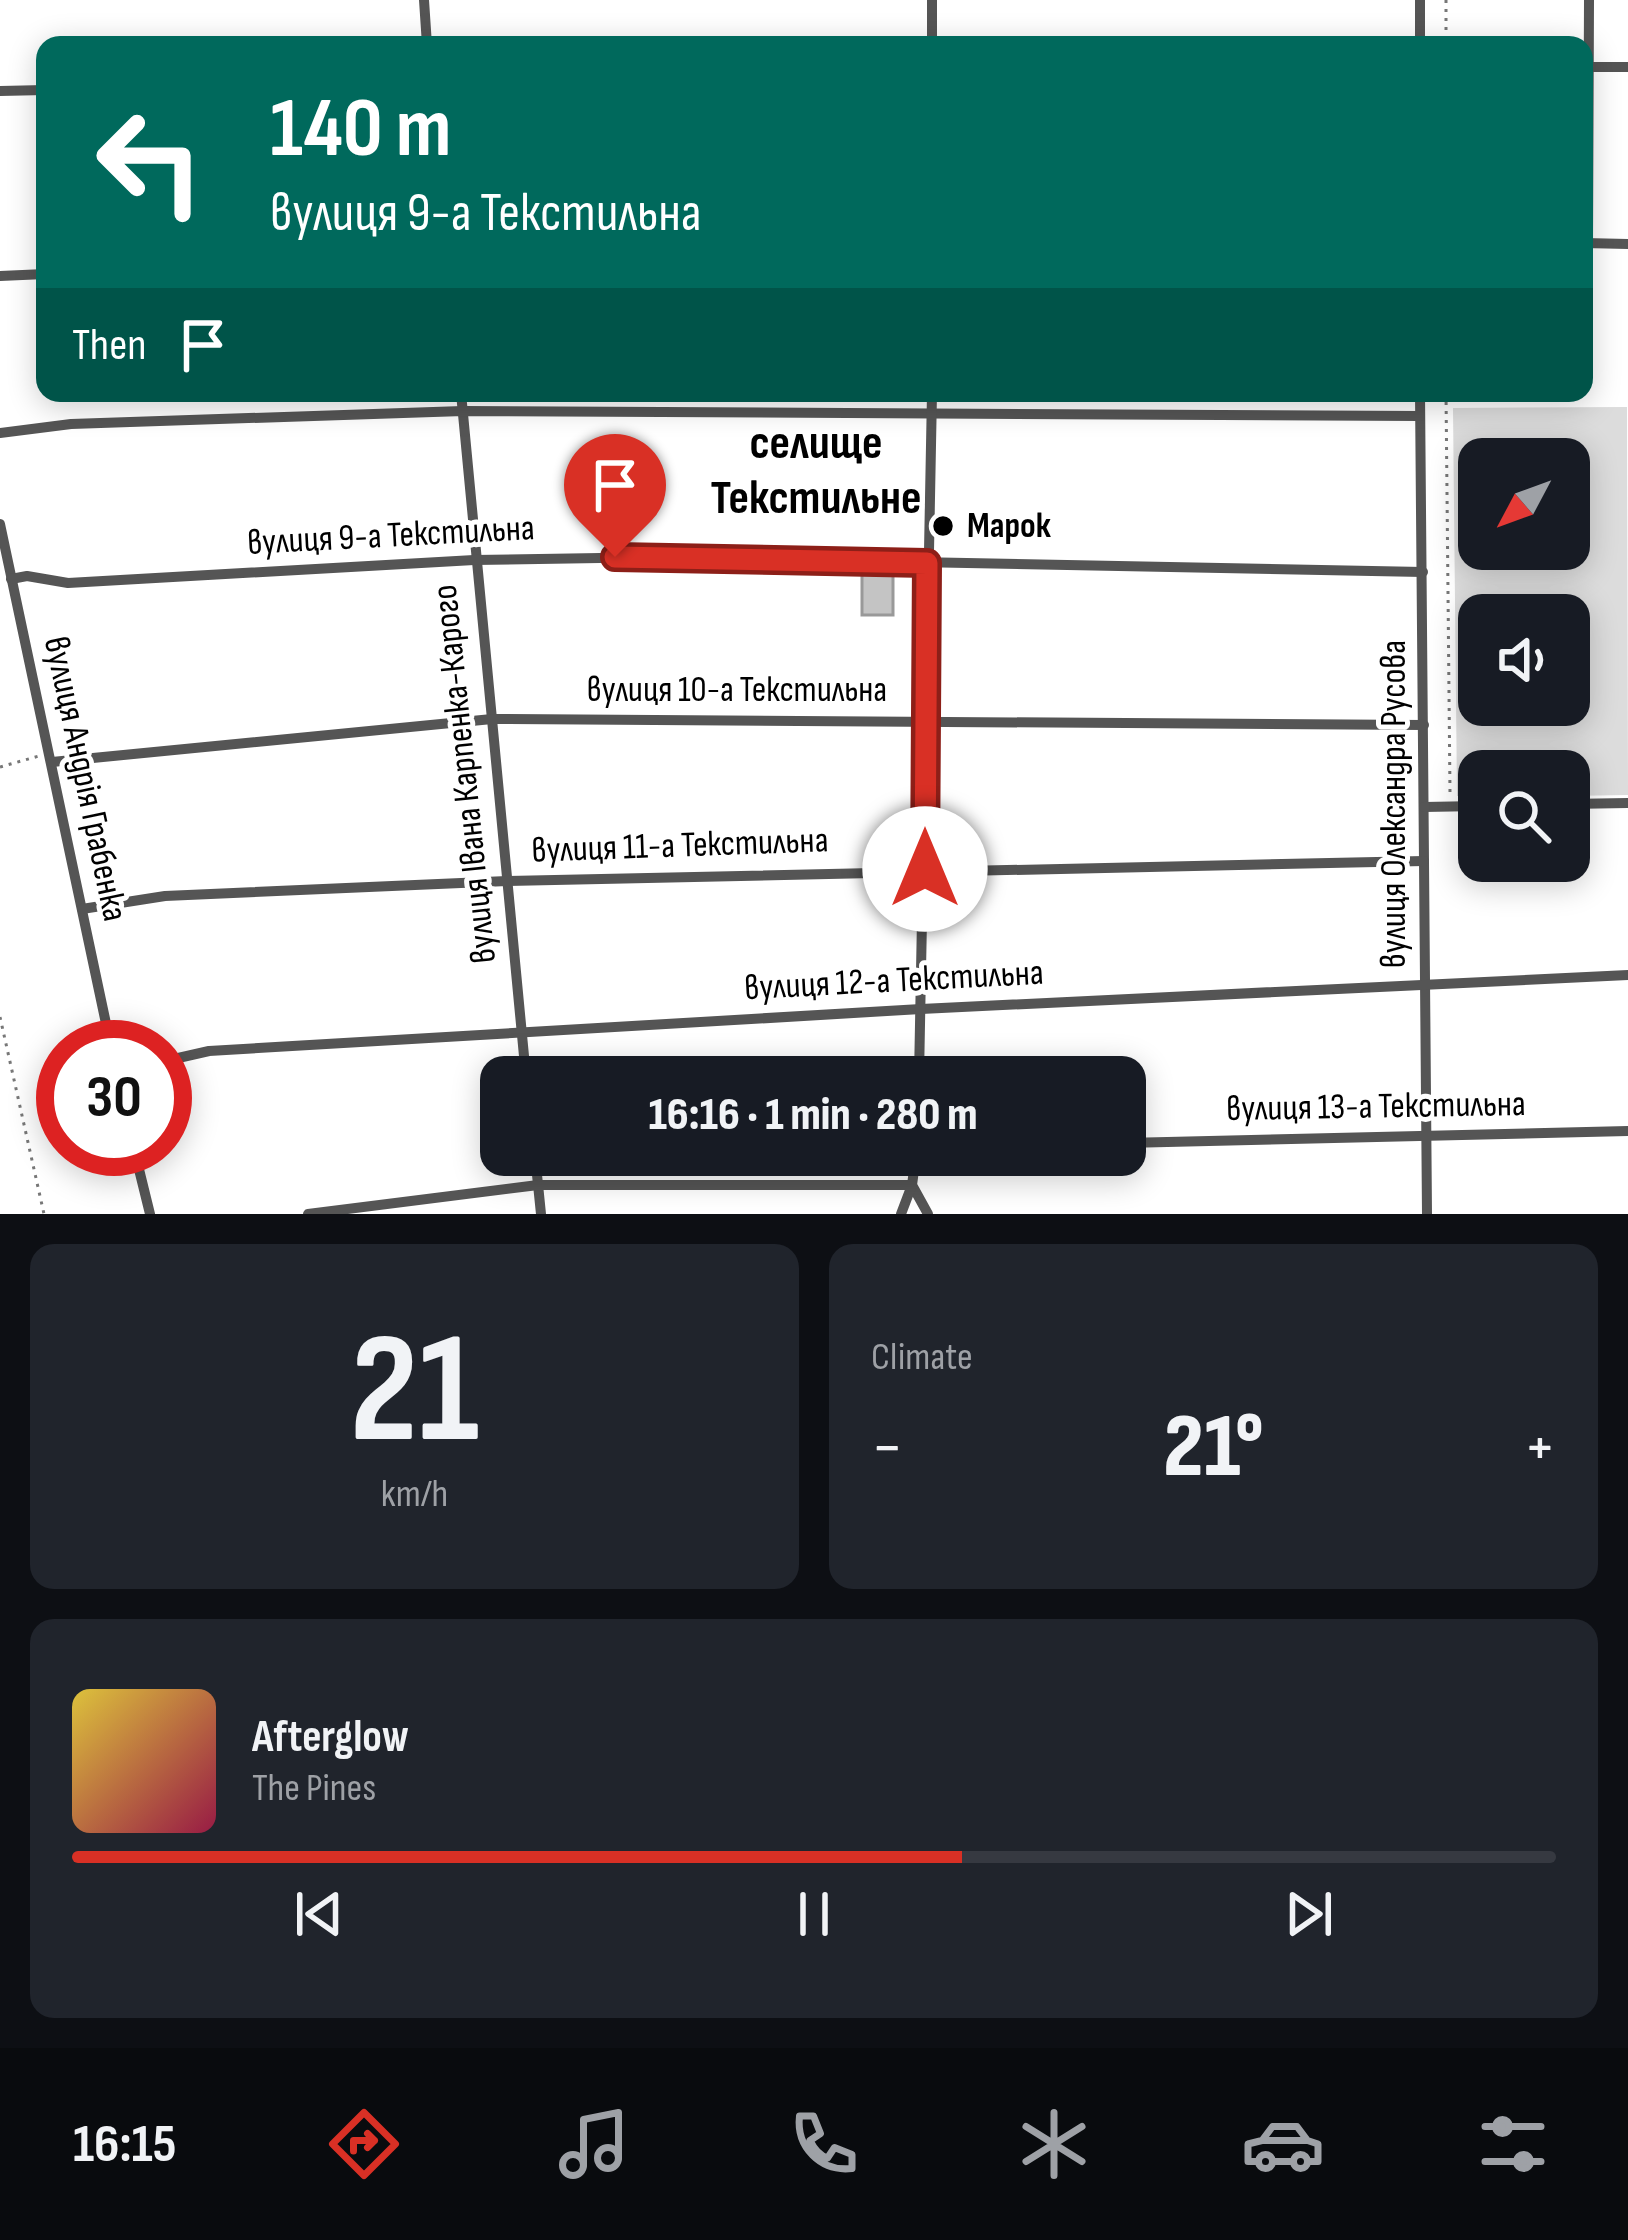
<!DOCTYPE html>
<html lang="en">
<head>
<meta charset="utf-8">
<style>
	:root { --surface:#171b24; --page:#20242c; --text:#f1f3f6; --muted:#9ea1a6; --line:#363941; --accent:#d93025 }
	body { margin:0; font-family:"Sofia Sans Condensed",sans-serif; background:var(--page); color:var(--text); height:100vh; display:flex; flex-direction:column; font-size:45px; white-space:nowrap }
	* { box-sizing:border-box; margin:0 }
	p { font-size:39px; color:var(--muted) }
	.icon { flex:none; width:66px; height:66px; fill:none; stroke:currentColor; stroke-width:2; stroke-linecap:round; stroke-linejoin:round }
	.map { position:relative; height:1214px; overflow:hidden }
	.panel { display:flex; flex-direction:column; gap:30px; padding:30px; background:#0d0f14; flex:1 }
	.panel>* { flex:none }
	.banner { position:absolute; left:36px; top:36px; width:1557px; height:366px; border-radius:24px; box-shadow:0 6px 30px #0003; background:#00695c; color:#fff; overflow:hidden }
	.needle { width:78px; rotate:229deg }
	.controls { position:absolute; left:1458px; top:438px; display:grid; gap:24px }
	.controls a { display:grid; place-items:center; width:132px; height:132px; border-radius:24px; background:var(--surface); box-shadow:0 6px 30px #0003; font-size:60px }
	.speed { position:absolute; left:36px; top:1020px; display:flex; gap:24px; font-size:60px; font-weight:700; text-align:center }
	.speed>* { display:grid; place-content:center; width:156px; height:156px; border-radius:50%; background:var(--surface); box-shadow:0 6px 30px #0003; line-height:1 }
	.speed .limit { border:18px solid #d22; background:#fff; color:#111 }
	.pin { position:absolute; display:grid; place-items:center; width:102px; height:102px; color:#fff; margin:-123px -51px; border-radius:50% 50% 50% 0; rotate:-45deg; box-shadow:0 0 12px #0007 }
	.pin .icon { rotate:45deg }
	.me { position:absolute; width:132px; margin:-66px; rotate:0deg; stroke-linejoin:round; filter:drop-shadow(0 0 9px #0008) }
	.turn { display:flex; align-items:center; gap:42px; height:252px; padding:0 36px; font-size:54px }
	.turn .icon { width:156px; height:156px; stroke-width:2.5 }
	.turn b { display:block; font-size:84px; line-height:102px }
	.then { display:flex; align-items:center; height:114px; padding:0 36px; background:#0003; gap:24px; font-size:45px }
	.big { font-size:90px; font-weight:800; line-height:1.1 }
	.panel .tile { flex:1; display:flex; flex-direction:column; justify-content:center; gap:18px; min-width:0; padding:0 42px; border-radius:24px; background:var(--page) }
	.panel .dial { align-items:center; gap:0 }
	.dial b { font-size:156px; line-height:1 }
	.song { display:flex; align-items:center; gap:36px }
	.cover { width:144px; height:144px; border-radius:18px; background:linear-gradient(135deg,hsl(50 70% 55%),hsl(340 70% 35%)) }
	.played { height:12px; border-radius:6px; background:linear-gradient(90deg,var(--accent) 60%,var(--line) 60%) }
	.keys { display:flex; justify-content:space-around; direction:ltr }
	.heat { display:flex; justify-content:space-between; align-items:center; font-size:66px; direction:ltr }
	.panel .tiles { flex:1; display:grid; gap:30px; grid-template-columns:1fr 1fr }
	.tile:last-child { grid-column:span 2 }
	.trip { position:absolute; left:480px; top:1056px; width:666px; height:120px; border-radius:24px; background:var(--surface); box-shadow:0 6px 30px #0003; font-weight:800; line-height:120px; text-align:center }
	.tabs { display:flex; height:192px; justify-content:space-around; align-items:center; background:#090b0e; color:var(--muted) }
	.tabs .icon { width:84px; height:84px }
	.tabs .current { color:var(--accent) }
	.tabs b { font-size:54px; color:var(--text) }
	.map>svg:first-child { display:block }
	.green { fill:#dcdcdc; fill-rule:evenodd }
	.building { fill:#c4c4c4; stroke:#999; stroke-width:3 }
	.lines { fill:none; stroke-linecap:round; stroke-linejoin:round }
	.path { stroke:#777; stroke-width:3; stroke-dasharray:3 6; stroke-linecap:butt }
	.street { stroke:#555; stroke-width:10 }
	.route-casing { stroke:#8d1f18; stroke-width:30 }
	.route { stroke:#d93025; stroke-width:21 }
	.poi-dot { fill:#000; stroke:#fff; stroke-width:4.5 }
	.labels { text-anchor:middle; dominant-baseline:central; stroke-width:10; stroke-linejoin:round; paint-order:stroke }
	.poi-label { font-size:36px; font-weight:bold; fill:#000; stroke:#fff; text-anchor:start }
	.street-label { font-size:36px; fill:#000; stroke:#fff }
	.district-label { font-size:48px; font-weight:bold; fill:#000; stroke:#fff }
</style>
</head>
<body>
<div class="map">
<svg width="1628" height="1214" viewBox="0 0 1628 1214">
	<rect width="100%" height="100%" fill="#fff"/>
	<!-- green -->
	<path class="green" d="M 1627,407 L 1628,795 L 1569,796 L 1569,771 L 1479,771 L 1479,796 L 1457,796 L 1453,408 ZM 1479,459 L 1569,459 L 1569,549 L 1479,549 ZM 1479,615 L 1569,615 L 1569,705 L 1479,705 Z"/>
	<!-- building -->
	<rect class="building" x="862" y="571" width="31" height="44"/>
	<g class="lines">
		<!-- path -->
		<g class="path">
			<polyline points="1446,0 1446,45"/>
			<polyline points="1446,393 1450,793"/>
			<polyline points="0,767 39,756"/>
			<polyline points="0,1017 44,1214"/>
		</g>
		<!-- street -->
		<g class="street">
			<polyline points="424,0 427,45"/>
			<polyline points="932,0 932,45"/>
			<polyline points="1420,45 1420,0"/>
			<polyline points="1584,67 1628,67"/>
			<polyline points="0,91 45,90"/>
			<polyline points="1584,243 1628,244"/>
			<polyline points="1588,243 1589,0"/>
			<polyline points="0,276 45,274"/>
			<polyline points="461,393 526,1077"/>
			<polyline points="1420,393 1427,1214"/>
			<polyline points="0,433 71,424 463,411 1420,416"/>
			<polyline points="0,524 111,1047"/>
			<polyline points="11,579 27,576 68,583 474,560 662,557 1423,572"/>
			<polyline points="52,762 492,719 1424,725"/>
			<polyline points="1569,804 1628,803"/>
			<polyline points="1424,807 1479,806"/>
			<polyline points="82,909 165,896 507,881 1424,861"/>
			<polyline points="165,1061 209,1051 921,1009 1628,975"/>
			<polyline points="919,1077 932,393"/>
			<polyline points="1125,1143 1628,1131"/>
			<polyline points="134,1149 150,1214"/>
			<polyline points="535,1155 541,1214"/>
			<polyline points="916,1155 912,1185 928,1214"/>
			<polyline points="308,1214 538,1185 912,1185 901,1214"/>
		</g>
	</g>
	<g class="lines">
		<defs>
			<polyline id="route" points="615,557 927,563 925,869"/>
		</defs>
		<!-- route casing -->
		<use href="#route" class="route-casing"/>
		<!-- route -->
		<use href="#route" class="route"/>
	</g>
	<!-- markers -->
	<circle class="poi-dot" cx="943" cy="526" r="12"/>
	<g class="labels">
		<!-- poi labels -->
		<g class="poi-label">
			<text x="967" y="526">Марок</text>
		</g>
		<!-- street labels -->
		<g class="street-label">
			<text transform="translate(391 536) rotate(-3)">вулиця 9-а Текстильна</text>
			<text x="737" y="690">вулиця 10-а Текстильна</text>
			<text transform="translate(465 774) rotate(-96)">вулиця Івана Карпенка-Карого</text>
			<text transform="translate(85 779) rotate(78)">вулиця Андрія Грабенка</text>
			<text transform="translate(1394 804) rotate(-90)">вулиця Олександра Русова</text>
			<text transform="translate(680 846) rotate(-2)">вулиця 11-а Текстильна</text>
			<text transform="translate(894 981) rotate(-3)">вулиця 12-а Текстильна</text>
			<text transform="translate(1376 1107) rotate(-1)">вулиця 13-а Текстильна</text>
		</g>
		<!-- district labels -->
		<g class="district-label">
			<text x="816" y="443">селище<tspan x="816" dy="55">Текстильне</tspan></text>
		</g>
	</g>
</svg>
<div class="controls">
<a><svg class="needle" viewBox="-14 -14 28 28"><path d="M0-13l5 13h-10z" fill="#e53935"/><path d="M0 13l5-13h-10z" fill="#9ea1a6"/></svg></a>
<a><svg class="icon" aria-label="sound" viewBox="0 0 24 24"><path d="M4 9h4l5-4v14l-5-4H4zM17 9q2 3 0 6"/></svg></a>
<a><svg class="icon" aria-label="search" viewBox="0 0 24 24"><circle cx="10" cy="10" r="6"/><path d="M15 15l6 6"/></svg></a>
</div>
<div class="speed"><div class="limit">30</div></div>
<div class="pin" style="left:615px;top:557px;background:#d93025"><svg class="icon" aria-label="arrive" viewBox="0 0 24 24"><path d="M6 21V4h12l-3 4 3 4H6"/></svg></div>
<svg class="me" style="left:925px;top:869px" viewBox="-20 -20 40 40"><circle r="19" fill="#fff"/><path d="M0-13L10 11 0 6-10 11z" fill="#d93025"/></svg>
<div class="trip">16:16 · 1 min · 280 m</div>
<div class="banner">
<div class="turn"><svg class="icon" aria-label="left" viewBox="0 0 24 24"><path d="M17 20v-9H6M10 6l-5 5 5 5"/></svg><div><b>140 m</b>вулиця 9-а Текстильна</div></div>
<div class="then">Then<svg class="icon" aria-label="arrive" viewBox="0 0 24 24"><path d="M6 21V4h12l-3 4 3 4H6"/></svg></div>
</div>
</div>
<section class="panel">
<div class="tiles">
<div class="tile dial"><b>21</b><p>km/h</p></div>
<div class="tile"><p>Climate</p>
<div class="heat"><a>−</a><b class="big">21°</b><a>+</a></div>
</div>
<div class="tile">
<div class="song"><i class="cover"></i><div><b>Afterglow</b><p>The Pines</p></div></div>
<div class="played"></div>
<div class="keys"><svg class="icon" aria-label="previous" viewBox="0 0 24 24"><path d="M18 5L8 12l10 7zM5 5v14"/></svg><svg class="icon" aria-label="pause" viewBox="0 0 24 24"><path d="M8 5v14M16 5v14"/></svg><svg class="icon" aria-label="next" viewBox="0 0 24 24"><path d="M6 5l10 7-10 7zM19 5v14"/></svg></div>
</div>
</div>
</section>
<nav class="tabs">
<b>16:15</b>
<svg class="icon current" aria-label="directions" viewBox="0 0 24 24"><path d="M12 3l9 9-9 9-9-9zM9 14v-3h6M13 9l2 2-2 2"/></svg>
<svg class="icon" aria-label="music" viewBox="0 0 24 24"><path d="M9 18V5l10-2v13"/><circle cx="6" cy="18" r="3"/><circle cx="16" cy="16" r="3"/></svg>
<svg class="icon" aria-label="phone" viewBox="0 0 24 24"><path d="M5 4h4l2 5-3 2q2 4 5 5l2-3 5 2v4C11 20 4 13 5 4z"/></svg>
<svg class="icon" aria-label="climate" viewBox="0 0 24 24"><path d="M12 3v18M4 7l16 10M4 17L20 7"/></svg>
<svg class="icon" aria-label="car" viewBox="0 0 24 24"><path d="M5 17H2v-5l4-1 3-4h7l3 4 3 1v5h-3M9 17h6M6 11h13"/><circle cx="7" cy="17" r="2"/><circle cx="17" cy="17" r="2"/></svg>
<svg class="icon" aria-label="filters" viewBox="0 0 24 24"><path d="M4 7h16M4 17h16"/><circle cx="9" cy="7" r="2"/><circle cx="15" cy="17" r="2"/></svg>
</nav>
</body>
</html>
